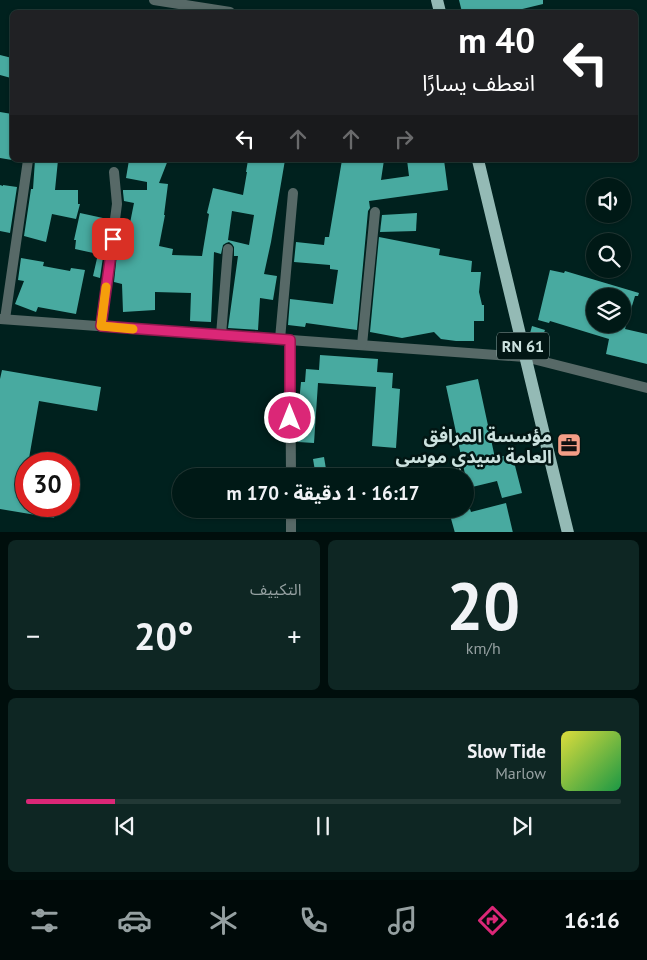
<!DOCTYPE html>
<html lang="ar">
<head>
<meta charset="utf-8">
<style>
	:root { --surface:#001916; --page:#0e2623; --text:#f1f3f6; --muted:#95a0a1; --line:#223835; --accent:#db2777 }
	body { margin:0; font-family:"PT Sans","Noto Sans Arabic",sans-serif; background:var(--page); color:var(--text); direction:rtl; height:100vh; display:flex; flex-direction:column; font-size:19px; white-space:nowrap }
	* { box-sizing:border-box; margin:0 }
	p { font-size:16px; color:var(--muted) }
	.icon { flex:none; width:28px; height:28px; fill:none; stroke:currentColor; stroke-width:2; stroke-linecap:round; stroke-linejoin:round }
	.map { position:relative; height:532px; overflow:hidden; direction:ltr }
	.sheet { display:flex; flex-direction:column; gap:8px; padding:8px; background:#000e0c; flex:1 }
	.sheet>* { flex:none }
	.top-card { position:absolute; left:10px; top:10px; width:628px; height:152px; border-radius:8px; box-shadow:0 1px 4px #0004,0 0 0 1px var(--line); direction:rtl; background:#202124; color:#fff; overflow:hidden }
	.buttons { position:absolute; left:586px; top:178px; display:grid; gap:10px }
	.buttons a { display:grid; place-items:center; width:45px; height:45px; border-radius:50%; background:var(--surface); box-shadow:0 1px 4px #0004,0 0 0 1px var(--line); font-size:25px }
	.speed { position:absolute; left:15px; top:452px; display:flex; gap:10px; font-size:25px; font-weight:700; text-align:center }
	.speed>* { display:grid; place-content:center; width:65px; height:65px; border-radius:50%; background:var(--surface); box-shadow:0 1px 4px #0004,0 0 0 1px var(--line); line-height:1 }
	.speed .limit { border:8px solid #d22; background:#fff; color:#111 }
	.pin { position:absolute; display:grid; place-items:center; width:42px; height:42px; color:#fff; margin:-21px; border-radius:10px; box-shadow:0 2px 8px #0006 }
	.me { position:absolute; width:55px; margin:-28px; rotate:0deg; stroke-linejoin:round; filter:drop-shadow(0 0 4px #0008) }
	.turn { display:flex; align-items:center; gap:18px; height:105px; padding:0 20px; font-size:22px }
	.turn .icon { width:65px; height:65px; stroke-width:2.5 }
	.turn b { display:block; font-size:35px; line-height:42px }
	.lanes { display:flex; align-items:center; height:48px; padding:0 20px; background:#0003; justify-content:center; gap:25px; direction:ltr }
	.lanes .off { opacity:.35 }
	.big { font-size:38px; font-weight:700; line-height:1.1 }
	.sheet .tile { flex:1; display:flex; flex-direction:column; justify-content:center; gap:8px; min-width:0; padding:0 18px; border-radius:8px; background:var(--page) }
	.sheet .dial { align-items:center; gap:0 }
	.dial b { font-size:65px; line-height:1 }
	.song { display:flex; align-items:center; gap:15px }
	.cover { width:60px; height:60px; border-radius:8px; background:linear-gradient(135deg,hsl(60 70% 55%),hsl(140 70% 35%)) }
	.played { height:5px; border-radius:2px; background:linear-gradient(90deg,var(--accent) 15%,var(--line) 15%) }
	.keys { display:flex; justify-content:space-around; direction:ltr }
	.heat { display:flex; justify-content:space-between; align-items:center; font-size:28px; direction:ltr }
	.sheet .tiles { flex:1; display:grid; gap:8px; grid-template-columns:1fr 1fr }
	.tile:last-child { grid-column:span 2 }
	.trip { position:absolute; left:172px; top:468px; width:302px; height:50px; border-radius:25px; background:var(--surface); box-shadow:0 1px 4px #0004,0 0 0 1px var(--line); font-weight:700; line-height:50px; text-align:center; direction:rtl }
	.tab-bar { display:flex; height:80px; justify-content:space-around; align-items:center; background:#000a09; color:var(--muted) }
	.tab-bar .icon { width:35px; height:35px }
	.tab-bar .on { color:var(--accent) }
	.tab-bar b { font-size:22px; color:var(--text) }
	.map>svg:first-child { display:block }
	.building { fill:#48aaa0; fill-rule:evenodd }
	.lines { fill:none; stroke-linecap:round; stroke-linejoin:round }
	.street { stroke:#576967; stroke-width:10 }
	.primary { stroke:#94bab5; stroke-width:12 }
	.route-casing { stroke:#8e194d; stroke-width:12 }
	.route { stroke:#db2777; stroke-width:9 }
	.slow { stroke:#f59e0b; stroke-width:9 }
	.labels { text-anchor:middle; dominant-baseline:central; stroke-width:5; stroke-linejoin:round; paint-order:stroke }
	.shield { fill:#021614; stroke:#8fa5a2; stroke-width:1 }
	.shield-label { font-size:16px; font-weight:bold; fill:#cce2df }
	.poi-label { font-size:18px; font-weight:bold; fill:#cce2df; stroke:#021614; text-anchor:end }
</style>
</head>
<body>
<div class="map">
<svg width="647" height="533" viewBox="0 0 647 533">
	<rect width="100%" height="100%" fill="#00211e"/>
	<!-- building -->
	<g class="building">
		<polygon points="459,0 543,0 543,4 510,12 462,12"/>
		<polygon points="0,55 12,58 12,70 11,78 0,75"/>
		<polygon points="0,112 12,114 12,160 0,158"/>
		<polygon points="35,160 58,160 55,190 78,190 78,204 80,204 76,219 52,214 46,242 24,236 31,189 33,189"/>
		<path d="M 129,160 L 168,160 L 159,183 L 168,184 L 164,215 L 165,215 L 159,246 L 173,249 L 172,255 L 202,256 L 209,214 L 207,213 L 213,188 L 243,195 L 247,172 L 246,172 L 248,160 L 285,160 L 271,242 L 264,274 L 277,276 L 273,300 L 260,298 L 258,330 L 228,328 L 238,256 L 234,256 L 234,247 L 232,244 L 229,242 L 226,243 L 223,245 L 221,254 L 214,252 L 211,322 L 190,321 L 191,293 L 155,292 L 155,310 L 123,312 L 122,284 L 114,282 L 118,245 L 122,246 L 125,233 L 128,233 L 134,203 L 124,201 L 123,192 L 123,190 L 147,190 L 147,182 L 126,178 ZM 232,211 L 254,215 L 249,245 L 228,240 Z"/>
		<polygon points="342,160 384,160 381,180 409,176 407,160 444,160 448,190 369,201 370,208 368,211 357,330 306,323 305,327 288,325 290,299 333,304 338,270 330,269 330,265 294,262 296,242 324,245 325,237 329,237"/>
		<polygon points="0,185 3,186 3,185 17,187 10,233 0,231"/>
		<polygon points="80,213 103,218 101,242 105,243 100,278 93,276 98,254 75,249 76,240 74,240"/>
		<polygon points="417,213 416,231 380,232 382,215"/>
		<polygon points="379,237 440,249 439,255 472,261 471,272 481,272 479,292 482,305 484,305 484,321 474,321 474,341 456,341 441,339 434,332 402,338 370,332"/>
		<polygon points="21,258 44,262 43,266 70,271 71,268 85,270 76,314 38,307 36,312 15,304 24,281 18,280"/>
		<path d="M 550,270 L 564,273 L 565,271 L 639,293 L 638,296 L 635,296 L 625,329 L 647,334 L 647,364 L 606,354 L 609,339 L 550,321 L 549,323 L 538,320 ZM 595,296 L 622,296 L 622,324 L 595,324 Z"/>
		<polygon points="532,326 545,330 541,341 529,337"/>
		<polygon points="320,355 378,359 377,372 393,373 392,388 400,389 396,448 372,446 376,387 318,383 314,443 298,442 297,423 301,382 305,382 306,369 319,370"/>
		<polygon points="2,370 101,387 97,411 39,401 28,464 26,464 26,473 24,489 26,489 26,506 56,506 54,518 0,509 0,379"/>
		<polygon points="478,379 495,458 512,454 522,493 502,498 497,481 468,488 446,386"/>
		<polygon points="324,457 326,469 315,471 313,459"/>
		<polygon points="506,503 513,533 455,533 450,515 470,509 471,512"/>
	</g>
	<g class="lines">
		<!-- street -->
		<g class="street">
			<polyline points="154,0 230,12"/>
			<polyline points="0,319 525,357 647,388"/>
			<polyline points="5,319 28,160"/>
			<polyline points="101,326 117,204 114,172"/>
			<polyline points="221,335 228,249"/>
			<polyline points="280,339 293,193"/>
			<polyline points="290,340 291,476"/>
			<polyline points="362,345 375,212"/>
			<polyline points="291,509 291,533"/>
		</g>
		<!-- primary -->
		<g class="primary">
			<polyline points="437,0 440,12"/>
			<polyline points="478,160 547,447 568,533"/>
		</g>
	</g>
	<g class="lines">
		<defs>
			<polyline id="route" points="113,239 101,326 290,340 290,418"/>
		</defs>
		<!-- route casing -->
		<use href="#route" class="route-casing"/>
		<!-- route -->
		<use href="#route" class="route"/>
		<!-- slow -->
		<polyline class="slow" points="106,287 101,326 133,329"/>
	</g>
	<!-- icons -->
	<defs>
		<symbol id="office-square" viewBox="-11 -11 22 22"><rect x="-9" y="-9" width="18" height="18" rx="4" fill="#f49e87" stroke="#021614"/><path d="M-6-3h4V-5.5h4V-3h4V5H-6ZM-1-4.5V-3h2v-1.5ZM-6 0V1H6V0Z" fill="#111"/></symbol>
	</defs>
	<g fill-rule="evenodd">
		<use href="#office-square" x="555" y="431" width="28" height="28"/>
	</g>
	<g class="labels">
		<!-- shield labels -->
		<rect class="shield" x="497" y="332.5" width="52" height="27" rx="4"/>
		<g class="shield-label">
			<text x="523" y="346">RN 61</text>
		</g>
		<!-- poi labels -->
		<g class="poi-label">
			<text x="552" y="435">مؤسسة المرافق<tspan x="552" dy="21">العامة سيدي موسى</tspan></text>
		</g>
	</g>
</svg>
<div class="buttons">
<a><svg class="icon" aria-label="sound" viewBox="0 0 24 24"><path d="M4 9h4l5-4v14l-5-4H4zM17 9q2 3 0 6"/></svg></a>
<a><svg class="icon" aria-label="search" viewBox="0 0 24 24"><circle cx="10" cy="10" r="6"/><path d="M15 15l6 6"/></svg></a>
<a><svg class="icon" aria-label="layers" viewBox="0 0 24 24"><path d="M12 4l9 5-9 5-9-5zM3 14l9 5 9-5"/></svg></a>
</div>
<div class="speed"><div class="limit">30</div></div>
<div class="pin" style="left:113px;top:239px;background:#d93025"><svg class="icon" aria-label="arrive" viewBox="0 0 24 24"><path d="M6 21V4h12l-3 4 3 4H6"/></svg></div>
<svg class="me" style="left:290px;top:418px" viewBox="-20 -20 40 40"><circle r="17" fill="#db2777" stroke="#fff" stroke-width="3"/><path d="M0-11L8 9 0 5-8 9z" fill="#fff"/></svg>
<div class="trip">16:17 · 1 دقيقة · 170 m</div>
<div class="top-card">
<div class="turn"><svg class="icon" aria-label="left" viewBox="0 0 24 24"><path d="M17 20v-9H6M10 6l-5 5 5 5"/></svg><div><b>40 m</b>انعطف يسارًا</div></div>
<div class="lanes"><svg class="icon" aria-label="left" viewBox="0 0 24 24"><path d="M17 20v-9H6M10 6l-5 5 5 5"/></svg><svg class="icon off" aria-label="ahead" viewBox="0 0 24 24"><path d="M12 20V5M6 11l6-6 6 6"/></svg><svg class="icon off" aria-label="ahead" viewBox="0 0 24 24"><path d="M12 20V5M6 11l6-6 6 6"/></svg><svg class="icon off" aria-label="right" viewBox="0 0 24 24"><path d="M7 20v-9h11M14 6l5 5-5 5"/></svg></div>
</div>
</div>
<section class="sheet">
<div class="tiles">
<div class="tile dial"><b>20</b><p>km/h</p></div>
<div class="tile"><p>التكييف</p>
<div class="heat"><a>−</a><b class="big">20°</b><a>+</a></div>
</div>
<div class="tile">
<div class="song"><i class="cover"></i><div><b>Slow Tide</b><p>Marlow</p></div></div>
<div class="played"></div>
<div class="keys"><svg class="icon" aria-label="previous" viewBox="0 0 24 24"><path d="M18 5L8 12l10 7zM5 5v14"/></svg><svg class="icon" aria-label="pause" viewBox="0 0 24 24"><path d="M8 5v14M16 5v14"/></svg><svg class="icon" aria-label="next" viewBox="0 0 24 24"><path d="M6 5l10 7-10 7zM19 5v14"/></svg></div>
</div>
</div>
</section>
<nav class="tab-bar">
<b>16:16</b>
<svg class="icon on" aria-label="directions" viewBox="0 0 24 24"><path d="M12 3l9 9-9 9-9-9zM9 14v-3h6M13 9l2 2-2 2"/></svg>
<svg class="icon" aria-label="music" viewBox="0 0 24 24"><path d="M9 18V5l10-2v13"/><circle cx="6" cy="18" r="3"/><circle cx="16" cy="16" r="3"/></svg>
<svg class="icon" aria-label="phone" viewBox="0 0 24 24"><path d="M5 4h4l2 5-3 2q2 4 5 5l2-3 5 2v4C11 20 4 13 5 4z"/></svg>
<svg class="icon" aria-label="climate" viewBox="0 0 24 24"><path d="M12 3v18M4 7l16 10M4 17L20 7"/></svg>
<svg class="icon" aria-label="car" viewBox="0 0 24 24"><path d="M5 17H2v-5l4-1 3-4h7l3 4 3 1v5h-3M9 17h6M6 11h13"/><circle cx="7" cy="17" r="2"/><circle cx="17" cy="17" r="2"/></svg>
<svg class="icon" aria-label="filters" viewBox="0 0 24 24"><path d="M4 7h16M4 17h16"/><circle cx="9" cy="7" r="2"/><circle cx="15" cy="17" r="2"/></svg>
</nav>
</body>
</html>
